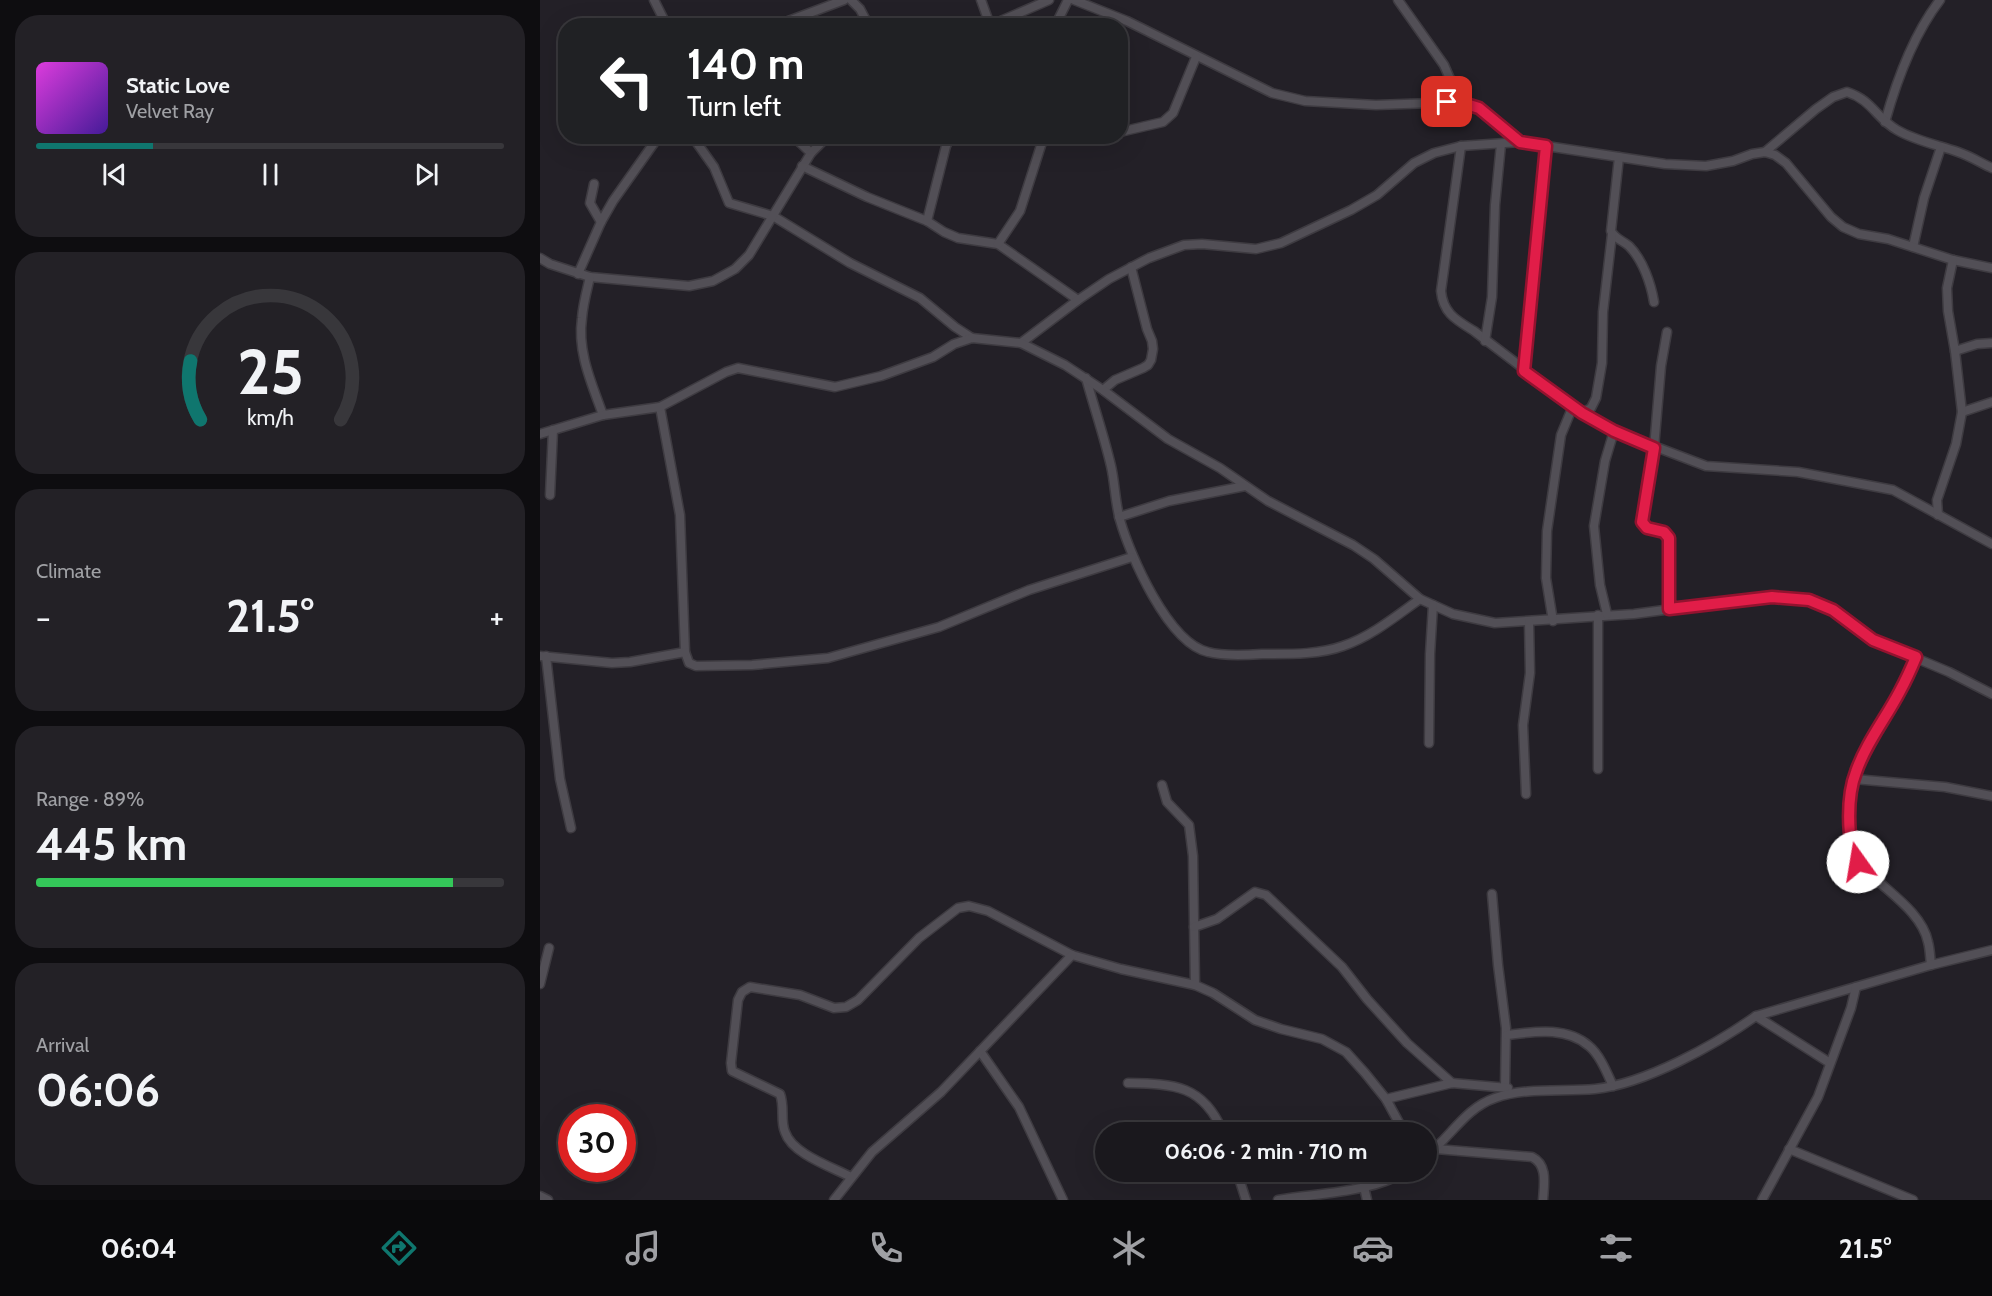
<!DOCTYPE html>
<html lang="en">
<head>
<meta charset="utf-8">
<style>
	:root { --surface:#1a181d; --page:#232126; --text:#f1f3f6; --muted:#9fa0a4; --line:#38373b; --accent:#0f766e }
	body { margin:0; font-family:Cabin,sans-serif; background:var(--page); color:var(--text); height:100vh; display:flex; flex-direction:column; font-size:22px; white-space:nowrap }
	* { box-sizing:border-box; margin:0 }
	p { font-size:20px; color:var(--muted) }
	.icon { flex:none; width:33px; height:33px; fill:none; stroke:currentColor; stroke-width:2; stroke-linecap:round; stroke-linejoin:round }
	.map { position:relative; flex:1; overflow:hidden }
	.drawer { display:flex; flex-direction:column; gap:15px; padding:15px; background:#0e0d10; width:540px }
	.drawer>* { flex:none }
	.top-card { position:absolute; left:18px; top:18px; width:570px; height:126px; border-radius:24px; box-shadow:0 6px 24px #0002,0 0 0 2px var(--line); background:#202124; color:#fff; overflow:hidden }
	.speed { position:absolute; left:18px; top:1104px; display:flex; gap:12px; font-size:30px; font-weight:700; text-align:center }
	.speed>* { display:grid; place-content:center; width:78px; height:78px; border-radius:50%; background:var(--surface); box-shadow:0 6px 24px #0002,0 0 0 2px var(--line); line-height:1 }
	.speed .limit { border:9px solid #d22; background:#fff; color:#111 }
	.pin { position:absolute; display:grid; place-items:center; width:51px; height:51px; color:#fff; margin:-26px; border-radius:12px; box-shadow:0 3px 9px #0006 }
	.me { position:absolute; width:66px; margin:-33px; rotate:347deg; stroke-linejoin:round; filter:drop-shadow(0 0 4px #0008) }
	.turn { display:flex; align-items:center; gap:21px; height:126px; padding:0 30px; font-size:27px }
	.turn .icon { width:78px; height:78px; stroke-width:2.5 }
	.turn b { display:block; font-size:42px; line-height:51px }
	.big { font-size:45px; font-weight:700; line-height:1.1 }
	.drawer .card { flex:1; display:flex; flex-direction:column; justify-content:center; gap:9px; min-width:0; padding:0 21px; border-radius:24px; background:var(--page) }
	.drawer .dial { align-items:center; gap:0 }
	.dial svg { height:156px; overflow:visible; fill:none; stroke:var(--line); stroke-width:7; stroke-linecap:round; text-anchor:middle }
	.dial text { fill:var(--text); stroke:none }
	.song { display:flex; align-items:center; gap:18px }
	.cover { width:72px; height:72px; border-radius:9px; background:linear-gradient(135deg,hsl(300 70% 55%),hsl(260 70% 35%)) }
	.played { height:6px; border-radius:3px; background:linear-gradient(90deg,var(--accent) 25%,var(--line) 25%) }
	.keys { display:flex; justify-content:space-around; direction:ltr }
	.heat { display:flex; justify-content:space-between; align-items:center; font-size:33px; direction:ltr }
	.charge { height:9px; border-radius:4px; background:linear-gradient(90deg,#34c759 89%,var(--line) 0) }
	.trip { position:absolute; left:555px; top:1122px; width:342px; height:60px; border-radius:30px; background:var(--surface); box-shadow:0 6px 24px #0002,0 0 0 2px var(--line); font-weight:700; line-height:60px; text-align:center }
	.tabs { display:flex; height:96px; justify-content:space-around; align-items:center; background:#0a0a0c; color:var(--muted) }
	.tabs .icon { width:42px; height:42px }
	.tabs .on { color:var(--accent) }
	.tabs b { font-size:27px; color:var(--text) }
	main { display:flex; flex:1; min-height:0 }
	.map>svg:first-child { display:block }
	.lines { fill:none; stroke-linecap:round; stroke-linejoin:round }
	.street-casing { stroke:#3e3b41; stroke-width:11 }
	.street { stroke:#524f56; stroke-width:8 }
	.route-casing { stroke:#92132f; stroke-width:15 }
	.route { stroke:#e11d48; stroke-width:10 }
</style>
</head>
<body>
<main>
<section class="drawer">
<div class="card">
<div class="song"><i class="cover"></i><div><b>Static Love</b><p>Velvet Ray</p></div></div>
<div class="played"></div>
<div class="keys"><svg class="icon" aria-label="previous" viewBox="0 0 24 24"><path d="M18 5L8 12l10 7zM5 5v14"/></svg><svg class="icon" aria-label="pause" viewBox="0 0 24 24"><path d="M8 5v14M16 5v14"/></svg><svg class="icon" aria-label="next" viewBox="0 0 24 24"><path d="M6 5l10 7-10 7zM19 5v14"/></svg></div>
</div>
<div class="card dial"><svg viewBox="0 0 100 80">
<path d="M14 69A42 42 0 1 1 86 69"/>
<path d="M14 69A42 42 0 0 1 9 39" stroke="#0f766e"/>
<text x="50" y="56" font-size="32" font-weight="700">25</text>
<text x="50" y="72" font-size="11">km/h</text>
</svg></div>
<div class="card"><p>Climate</p>
<div class="heat"><a>−</a><b class="big">21.5°</b><a>+</a></div>
</div>
<div class="card"><p>Range · 89%</p><b class="big">445 km</b><div class="charge"></div></div>
<div class="card"><p>Arrival</p><b class="big">06:06</b></div>
</section>
<div class="map">
<svg width="1452" height="1200" viewBox="0 0 1452 1200">
	<rect width="100%" height="100%" fill="#232027"/>
	<g class="lines">
		<defs>
			<g id="street">
				<polyline points="114,0 127,26"/>
				<polyline points="311,0 320,9 329,26"/>
				<polyline points="441,0 450,25"/>
				<polyline points="534,0 587,21 732,93 765,101 836,105 920,102 939,108 980,142"/>
				<polyline points="858,0 904,65 920,102"/>
				<polyline points="235,26 304,0"/>
				<polyline points="449,26 509,0"/>
				<polyline points="515,26 528,0"/>
				<path d="M 1345,122 C 1357,79 1373,35 1400,0"/>
				<polyline points="580,132 623,122 633,113 656,57"/>
				<polyline points="152,136 174,167 189,203 233,216 310,263 380,298 415,327 432,338"/>
				<polyline points="253,136 271,153"/>
				<polyline points="504,137 545,136"/>
				<path d="M 921,146 L 901,291 C 903,313 916,320 934,331 L 1042,413 L 1074,431 L 1166,466 L 1258,472 L 1353,490 L 1452,544"/>
				<path d="M 1225,152 L 1276,109 L 1293,97 L 1307,92 C 1332,100 1336,118 1357,130 C 1376,141 1398,145 1418,152 C 1430,156 1441,163 1452,168"/>
				<path d="M 1079,157 L 1071,231 C 1075,239 1082,240 1089,246 C 1103,260 1111,284 1114,302"/>
				<polyline points="262,166 327,197 387,221 404,232 418,238 458,244 538,300"/>
				<polyline points="54,184 50,203 61,222"/>
				<polyline points="387,221 406,146 411,136"/>
				<polyline points="458,244 480,211 504,136"/>
				<polyline points="1373,247 1384,198 1401,147"/>
				<polyline points="0,258 10,264 50,277 149,286 173,281 195,269 209,255 271,153 288,136"/>
				<polyline points="38,274 61,222 73,201 119,136"/>
				<path d="M 50,277 C 47,290 43,304 42,318 C 37,352 52,384 63,415"/>
				<polyline points="1127,332 1121,366 1114,448 1102,522 1107,528 1124,532 1129,538 1129,609"/>
				<polyline points="945,341 952,297 955,205 961,144"/>
				<polyline points="481,343 538,300 569,279 609,258 644,245 662,244 716,249 741,243 811,210 837,195 874,163 894,153 921,146 980,142 1125,164 1166,166 1193,161 1212,154 1225,152 1235,155 1246,163 1291,217 1303,227 1319,234 1348,239 1413,260 1452,268"/>
				<polyline points="1415,351 1437,344 1452,343"/>
				<polyline points="984,371 1006,146"/>
				<path d="M 546,378 C 554,407 564,436 571,466 C 575,483 575,502 580,520 C 590,555 628,643 668,652 C 682,656 707,655 722,654 C 748,654 778,655 803,646 C 832,636 856,616 880,599"/>
				<polyline points="563,390 575,380 603,368 608,365 611,360 613,349 612,341 607,329 591,267"/>
				<polyline points="120,407 140,515 145,652 149,663 156,666 212,665 288,658 399,627 489,590 592,557"/>
				<polyline points="1422,412 1452,402"/>
				<polyline points="1042,413 1051,408 1056,398 1062,363 1063,312 1072,234"/>
				<polyline points="0,434 63,415 120,407 186,372 198,368 295,387 341,376 393,357 414,344 432,338 481,343 525,365 563,390 628,439 680,468 728,501 813,545 834,559 880,599 913,614 955,623 1094,614 1192,601 1232,597 1270,600 1293,610 1333,640 1409,672 1452,694"/>
				<polyline points="10,495 13,430"/>
				<polyline points="1398,515 1397,500 1416,444 1422,412 1415,351 1408,311 1407,288 1413,260"/>
				<polyline points="579,517 629,501 705,486"/>
				<polyline points="1067,614 1060,585 1054,526 1065,461 1074,431"/>
				<polyline points="1058,615 1058,769"/>
				<polyline points="1013,621 1006,578 1007,531 1021,435 1033,406"/>
				<polyline points="0,656 72,663 90,662 145,652"/>
				<polyline points="6,656 20,779 31,828"/>
				<path d="M 1376,657 L 1361,690 L 1319,763 C 1311,785 1302,843 1318,863 C 1324,870 1332,876 1339,882 C 1357,898 1383,917 1388,942 C 1390,949 1390,957 1391,965"/>
				<polyline points="889,743 890,654 893,605"/>
				<polyline points="1314,779 1405,787 1452,796"/>
				<polyline points="622,785 627,802 649,825 653,856 655,985"/>
				<polyline points="986,794 983,725 990,673 989,622"/>
				<polyline points="952,894 958,965 966,1028 965,1087"/>
				<polyline points="654,927 677,919 715,892 726,895 802,967 827,999 867,1043 912,1083"/>
				<polyline points="0,984 9,948"/>
				<polyline points="1216,1016 1290,1063"/>
				<path d="M 967,1035 C 993,1032 1026,1026 1049,1046 C 1060,1055 1067,1073 1073,1086"/>
				<polyline points="440,1051 479,1107 523,1200"/>
				<path d="M 588,1083 C 635,1084 663,1085 683,1132"/>
				<polyline points="846,1099 912,1083 968,1088"/>
				<path d="M 896,1149 L 992,1157 C 1008,1165 1004,1184 1003,1200"/>
				<polyline points="1249,1149 1373,1200"/>
				<path d="M 886,1156 C 910,1138 925,1108 955,1098 C 986,1087 1023,1092 1055,1089 C 1105,1084 1175,1045 1216,1016 L 1391,965 L 1452,950"/>
				<polyline points="697,1172 706,1200"/>
				<path d="M 311,1177 C 292,1167 252,1154 245,1132 C 240,1120 245,1107 240,1094 L 192,1071 L 191,1063 L 198,1000 L 202,992 L 210,987 L 260,995 L 294,1008 L 306,1007 L 318,1000 L 379,938 L 418,908 L 429,906 L 448,911 L 532,955 L 581,969 L 655,985 L 673,993 L 715,1020 L 741,1029 L 782,1039 L 806,1052 L 825,1073 L 846,1099 L 864,1132"/>
				<polyline points="824,1187 827,1200"/>
				<polyline points="0,1196 8,1200"/>
				<polyline points="294,1200 332,1152 401,1092 532,955"/>
				<path d="M 738,1200 C 777,1193 831,1193 864,1172"/>
				<polyline points="1222,1200 1278,1097 1311,1008 1316,987"/>
			</g>
		</defs>
		<!-- street casing -->
		<use href="#street" class="street-casing"/>
		<!-- street -->
		<use href="#street" class="street"/>
	</g>
	<g class="lines">
		<defs>
			<path id="route" d="M 907,102 L 920,102 L 939,108 L 980,142 L 1006,146 L 984,371 L 1042,413 L 1074,431 L 1114,448 L 1102,522 L 1107,528 L 1124,532 L 1129,538 L 1129,609 L 1232,597 L 1269,600 L 1293,610 L 1333,640 L 1376,657 C 1371,669 1366,680 1360,691 C 1346,718 1326,743 1316,772 C 1307,795 1306,840 1318,862"/>
		</defs>
		<!-- route casing -->
		<use href="#route" class="route-casing"/>
		<!-- route -->
		<use href="#route" class="route"/>
	</g>
</svg>
<div class="speed"><div class="limit">30</div></div>
<div class="pin" style="left:907px;top:102px;background:#d93025"><svg class="icon" aria-label="arrive" viewBox="0 0 24 24"><path d="M6 21V4h12l-3 4 3 4H6"/></svg></div>
<svg class="me" style="left:1318px;top:862px" viewBox="-20 -20 40 40"><circle r="19" fill="#fff"/><path d="M0-13L10 11 0 6-10 11z" fill="#e11d48"/></svg>
<div class="trip">06:06 · 2 min · 710 m</div>
<div class="top-card">
<div class="turn"><svg class="icon" aria-label="left" viewBox="0 0 24 24"><path d="M17 20v-9H6M10 6l-5 5 5 5"/></svg><div><b>140 m</b>Turn left</div></div>
</div>
</div>
</main>
<nav class="tabs">
<b>06:04</b>
<svg class="icon on" aria-label="directions" viewBox="0 0 24 24"><path d="M12 3l9 9-9 9-9-9zM9 14v-3h6M13 9l2 2-2 2"/></svg>
<svg class="icon" aria-label="music" viewBox="0 0 24 24"><path d="M9 18V5l10-2v13"/><circle cx="6" cy="18" r="3"/><circle cx="16" cy="16" r="3"/></svg>
<svg class="icon" aria-label="phone" viewBox="0 0 24 24"><path d="M5 4h4l2 5-3 2q2 4 5 5l2-3 5 2v4C11 20 4 13 5 4z"/></svg>
<svg class="icon" aria-label="climate" viewBox="0 0 24 24"><path d="M12 3v18M4 7l16 10M4 17L20 7"/></svg>
<svg class="icon" aria-label="car" viewBox="0 0 24 24"><path d="M5 17H2v-5l4-1 3-4h7l3 4 3 1v5h-3M9 17h6M6 11h13"/><circle cx="7" cy="17" r="2"/><circle cx="17" cy="17" r="2"/></svg>
<svg class="icon" aria-label="filters" viewBox="0 0 24 24"><path d="M4 7h16M4 17h16"/><circle cx="9" cy="7" r="2"/><circle cx="15" cy="17" r="2"/></svg>
<b>21.5°</b>
</nav>
</body>
</html>
